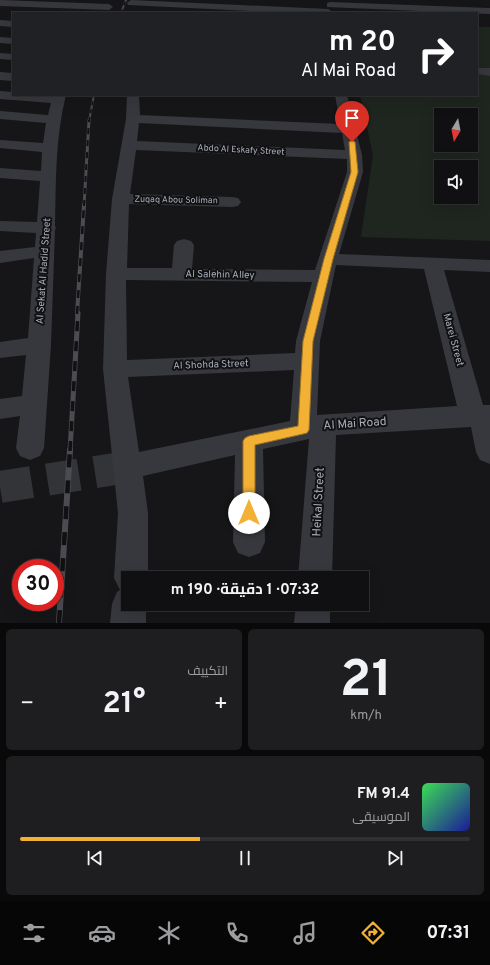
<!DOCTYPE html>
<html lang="ar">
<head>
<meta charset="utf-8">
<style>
	:root { --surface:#101012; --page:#1e1e20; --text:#f1f3f6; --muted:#9c9d9f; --line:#303032; --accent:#f2b134 }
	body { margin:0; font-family:Overpass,Cairo,sans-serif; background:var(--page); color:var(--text); direction:rtl; height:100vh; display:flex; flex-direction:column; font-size:15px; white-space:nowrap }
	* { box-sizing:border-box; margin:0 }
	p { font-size:13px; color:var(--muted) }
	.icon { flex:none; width:22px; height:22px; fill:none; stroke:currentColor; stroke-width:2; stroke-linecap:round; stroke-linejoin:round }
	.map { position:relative; height:623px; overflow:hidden; direction:ltr }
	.details { display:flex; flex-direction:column; gap:6px; padding:6px; background:#09090a; flex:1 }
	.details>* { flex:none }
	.top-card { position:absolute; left:12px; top:12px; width:466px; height:84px; border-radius:0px; box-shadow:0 4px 16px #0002,0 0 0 1px var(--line); direction:rtl; background:#202124; color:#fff; overflow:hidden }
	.needle { width:26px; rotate:190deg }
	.controls { position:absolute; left:434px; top:108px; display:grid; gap:8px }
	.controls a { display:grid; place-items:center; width:44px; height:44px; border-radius:0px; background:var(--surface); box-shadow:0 4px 16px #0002,0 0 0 1px var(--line); font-size:20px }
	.speed { position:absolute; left:12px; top:559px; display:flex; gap:8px; font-size:20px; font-weight:700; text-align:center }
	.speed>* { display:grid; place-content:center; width:52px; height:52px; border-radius:50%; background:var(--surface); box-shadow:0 4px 16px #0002,0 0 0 1px var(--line); line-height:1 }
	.speed .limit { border:6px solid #d22; background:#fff; color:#111 }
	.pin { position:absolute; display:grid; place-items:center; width:34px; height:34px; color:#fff; margin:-41px -17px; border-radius:50% 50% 50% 0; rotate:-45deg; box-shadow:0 0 4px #0007 }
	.pin .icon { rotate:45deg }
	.me { position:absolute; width:44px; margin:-22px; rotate:0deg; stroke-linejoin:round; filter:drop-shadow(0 0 3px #0008) }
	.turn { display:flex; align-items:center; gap:14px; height:84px; padding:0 16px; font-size:18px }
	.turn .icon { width:52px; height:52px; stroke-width:2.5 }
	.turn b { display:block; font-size:28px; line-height:34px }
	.big { font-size:30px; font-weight:700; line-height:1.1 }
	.details .tile { flex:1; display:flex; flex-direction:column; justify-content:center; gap:6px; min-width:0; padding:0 14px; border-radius:6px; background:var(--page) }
	.details .dial { align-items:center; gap:0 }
	.dial b { font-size:52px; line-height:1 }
	.song { display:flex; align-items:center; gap:12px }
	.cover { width:48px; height:48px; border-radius:6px; background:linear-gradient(135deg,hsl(130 70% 55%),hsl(240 70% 35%)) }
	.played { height:4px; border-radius:2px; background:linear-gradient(90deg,var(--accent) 40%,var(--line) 40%) }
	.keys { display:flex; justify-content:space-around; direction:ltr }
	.heat { display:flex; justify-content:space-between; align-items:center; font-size:22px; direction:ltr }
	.details .tiles { flex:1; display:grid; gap:6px; grid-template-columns:1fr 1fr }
	.tile:last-child { grid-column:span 2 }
	.trip { position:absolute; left:121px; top:571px; width:248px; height:40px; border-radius:0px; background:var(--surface); box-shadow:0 4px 16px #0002,0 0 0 1px var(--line); font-weight:700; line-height:40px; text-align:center; direction:rtl }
	.tab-bar { display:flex; height:64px; justify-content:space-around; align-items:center; background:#060607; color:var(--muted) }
	.tab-bar .icon { width:28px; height:28px }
	.tab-bar .on { color:var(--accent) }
	.tab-bar b { font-size:18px; color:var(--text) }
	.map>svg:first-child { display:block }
	.green { fill:#1e261f; fill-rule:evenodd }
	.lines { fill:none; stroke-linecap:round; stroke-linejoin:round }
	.minor-tunnel { stroke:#333438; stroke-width:32; stroke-dasharray:32 16; stroke-linecap:butt }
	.minor { fill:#37383d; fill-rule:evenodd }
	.rail-far4-casing { stroke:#4a4c52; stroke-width:2 }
	.rail-far3-casing { stroke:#4a4c52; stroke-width:3 }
	.rail-far2-casing { stroke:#4a4c52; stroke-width:4 }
	.rail-far1-casing { stroke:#4a4c52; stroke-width:5 }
	.rail-casing { stroke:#4a4c52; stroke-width:6 }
	.rail-far4 { stroke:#111113; stroke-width:1.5; stroke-dasharray:4; stroke-linecap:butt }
	.rail-far3 { stroke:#111113; stroke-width:2; stroke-dasharray:6; stroke-linecap:butt }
	.rail-far2 { stroke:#111113; stroke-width:2.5; stroke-dasharray:8; stroke-linecap:butt }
	.rail-far1 { stroke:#111113; stroke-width:3.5; stroke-dasharray:10; stroke-linecap:butt }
	.rail { stroke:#111113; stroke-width:4.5; stroke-dasharray:13; stroke-linecap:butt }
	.route { fill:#f2b134; stroke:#9d7322 }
	.labels { text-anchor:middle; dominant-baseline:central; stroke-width:4; stroke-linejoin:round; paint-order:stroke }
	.far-street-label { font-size:9px; fill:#a8adb8; stroke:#111113 }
	.street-label { font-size:10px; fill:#a8adb8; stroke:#111113 }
	.near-street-label { font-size:12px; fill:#a8adb8; stroke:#111113 }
</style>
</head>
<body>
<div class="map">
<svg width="490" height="623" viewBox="0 0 490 623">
	<rect width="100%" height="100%" fill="#161618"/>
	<!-- green -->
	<path class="green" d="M 477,27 L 490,27 L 490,241 L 361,237 L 373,155 L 360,95 L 477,95 ZM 441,115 L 471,115 L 471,145 L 441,145 ZM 441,167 L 471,167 L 471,197 L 441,197 Z"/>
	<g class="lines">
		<!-- minor-tunnel -->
		<polyline class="minor-tunnel" points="0,487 128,467"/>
		<!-- minor -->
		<g class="minor">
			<polygon points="0,0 109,4 113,7 109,10 0,6"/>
			<polygon points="131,0 328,9 333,12 290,13 128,5 127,3"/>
			<polygon points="330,2 490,8 490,14 327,7 327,3"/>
			<polygon points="0,20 13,21 13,27 0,26"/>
			<polygon points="0,37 13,38 13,44 0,43"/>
			<polygon points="0,53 13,54 13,60 0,59"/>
			<polygon points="477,68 490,68 490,76 477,74"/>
			<polygon points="0,72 13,73 13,81 0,80"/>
			<path d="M 0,91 L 13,92 L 13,95 L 66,95 C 55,138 56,182 55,226 L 56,228 L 55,230 L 51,345 L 44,448 L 40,456 L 30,460 L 20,456 L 16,448 L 20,416 L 0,419 L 0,399 L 22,396 L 26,355 L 0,358 L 0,342 L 28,338 L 34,258 L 0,263 L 0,251 L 35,247 L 36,233 L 0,231 L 0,221 L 37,222 L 40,181 L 0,178 L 0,168 L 41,171 L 42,152 L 0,148 L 0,140 L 43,143 L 46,123 L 0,119 L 0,111 L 48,115 L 51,103 L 0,99 Z"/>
			<path d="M 127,95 L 139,95 L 140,115 L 340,124 L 335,95 L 347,95 L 362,155 L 363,172 L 339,254 L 490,260 L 490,272 L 444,270 L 483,405 L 490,405 L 490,464 L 480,460 L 476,452 L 471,427 L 336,435 L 332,578 L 298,578 L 309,439 L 263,449 L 265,542 L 260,553 L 249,557 L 238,553 L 233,542 L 235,455 L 143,476 L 148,513 L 148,578 L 128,578 L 128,604 L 146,604 L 146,623 L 110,623 L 112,604 L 117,592 L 120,590 L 114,578 L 118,513 L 103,369 L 106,274 L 112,199 L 126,119 ZM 139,123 L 342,133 L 345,150 L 137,141 ZM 136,150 L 347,159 L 347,172 L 315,270 L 192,269 L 194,245 L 191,241 L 184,239 L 177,241 L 174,245 L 172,268 L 127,268 L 129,204 L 232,207 L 238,206 L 241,202 L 238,198 L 232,197 L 130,194 ZM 336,265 L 424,269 L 457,406 L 317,415 L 320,341 ZM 126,280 L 312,282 L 296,341 L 295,353 L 127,360 ZM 294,370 L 290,421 L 139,452 L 128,377 Z"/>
			<polygon points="296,604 330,604 330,623 294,623"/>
		</g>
		<defs>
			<g id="rail-far4">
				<polyline points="121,13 126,0"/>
				<polyline points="89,121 94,95"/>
			</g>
			<polyline id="rail-far3" points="84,206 89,120"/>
			<polyline id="rail-far2" points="77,314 84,205"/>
			<polyline id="rail-far1" points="70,451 78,313"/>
			<polyline id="rail" points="59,623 70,450"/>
		</defs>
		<!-- rail-far4 casing -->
		<use href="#rail-far4" class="rail-far4-casing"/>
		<!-- rail-far3 casing -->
		<use href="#rail-far3" class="rail-far3-casing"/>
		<!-- rail-far2 casing -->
		<use href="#rail-far2" class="rail-far2-casing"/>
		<!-- rail-far1 casing -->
		<use href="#rail-far1" class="rail-far1-casing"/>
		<!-- rail casing -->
		<use href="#rail" class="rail-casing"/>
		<!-- rail-far4 -->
		<use href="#rail-far4" class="rail-far4"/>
		<!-- rail-far3 -->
		<use href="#rail-far3" class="rail-far3"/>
		<!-- rail-far2 -->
		<use href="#rail-far2" class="rail-far2"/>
		<!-- rail-far1 -->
		<use href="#rail-far1" class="rail-far1"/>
		<!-- rail -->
		<use href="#rail" class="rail"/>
	</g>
	<!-- route -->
	<polygon class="route" points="352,140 355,142 358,172 333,259 313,341 309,430 307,433 303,434 255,445 255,513 253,517 249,519 244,517 243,513 243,441 245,438 249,436 298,426 303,341 324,259 351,172 349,142"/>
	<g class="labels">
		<!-- far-street labels -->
		<g class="far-street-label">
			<text transform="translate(241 150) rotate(3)">Abdo Al Eskafy Street</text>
			<text transform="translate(176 200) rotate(1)">Zuqaq Abou Soliman</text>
		</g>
		<!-- street labels -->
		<g class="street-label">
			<text transform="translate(44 271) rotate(-86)">Al Sekat Al Hadid Street</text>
			<text transform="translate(220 275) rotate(1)">Al Salehin Alley</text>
			<text transform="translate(453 340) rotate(75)">Marei Street</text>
			<text transform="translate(211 365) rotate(-2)">Al Shohda Street</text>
		</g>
		<!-- near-street labels -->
		<g class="near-street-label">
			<text transform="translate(355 424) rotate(-4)">Al Mai Road</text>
			<text transform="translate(319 502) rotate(-87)">Heikal Street</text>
		</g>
	</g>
</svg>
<div class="controls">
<a><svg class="needle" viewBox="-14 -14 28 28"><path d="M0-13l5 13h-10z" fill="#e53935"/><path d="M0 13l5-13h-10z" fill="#9c9d9f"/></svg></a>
<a><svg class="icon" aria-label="sound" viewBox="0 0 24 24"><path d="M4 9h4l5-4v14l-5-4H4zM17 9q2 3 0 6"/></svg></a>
</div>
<div class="speed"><div class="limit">30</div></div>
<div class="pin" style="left:352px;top:142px;background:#d93025"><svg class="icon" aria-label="arrive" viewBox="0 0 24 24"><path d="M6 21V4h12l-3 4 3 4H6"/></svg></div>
<svg class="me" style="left:249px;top:513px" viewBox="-20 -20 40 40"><circle r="19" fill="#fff"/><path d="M0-13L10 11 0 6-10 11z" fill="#f2b134"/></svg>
<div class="trip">07:32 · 1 دقيقة · 190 m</div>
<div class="top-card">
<div class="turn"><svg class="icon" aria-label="right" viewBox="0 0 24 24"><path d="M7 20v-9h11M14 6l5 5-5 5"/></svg><div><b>20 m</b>Al Mai Road</div></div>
</div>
</div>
<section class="details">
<div class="tiles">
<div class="tile dial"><b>21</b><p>km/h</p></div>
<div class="tile"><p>التكييف</p>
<div class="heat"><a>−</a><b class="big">21°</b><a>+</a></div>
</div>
<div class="tile">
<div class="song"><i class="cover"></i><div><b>91.4 FM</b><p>الموسيقى</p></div></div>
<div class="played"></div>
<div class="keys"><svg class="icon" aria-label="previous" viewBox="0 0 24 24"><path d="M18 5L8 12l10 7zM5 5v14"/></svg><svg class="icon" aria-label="pause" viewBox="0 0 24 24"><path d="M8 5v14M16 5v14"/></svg><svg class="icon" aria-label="next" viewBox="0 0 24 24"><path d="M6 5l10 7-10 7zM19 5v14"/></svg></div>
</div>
</div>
</section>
<nav class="tab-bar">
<b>07:31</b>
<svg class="icon on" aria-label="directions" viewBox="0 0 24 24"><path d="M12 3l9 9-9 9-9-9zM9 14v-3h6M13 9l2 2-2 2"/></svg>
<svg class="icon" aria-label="music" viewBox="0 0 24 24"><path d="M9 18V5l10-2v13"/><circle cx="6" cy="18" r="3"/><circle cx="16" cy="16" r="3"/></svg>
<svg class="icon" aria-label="phone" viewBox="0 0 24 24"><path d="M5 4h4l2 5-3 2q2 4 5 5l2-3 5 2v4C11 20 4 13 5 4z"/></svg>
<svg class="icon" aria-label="climate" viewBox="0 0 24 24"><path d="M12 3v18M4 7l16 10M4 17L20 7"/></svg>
<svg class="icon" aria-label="car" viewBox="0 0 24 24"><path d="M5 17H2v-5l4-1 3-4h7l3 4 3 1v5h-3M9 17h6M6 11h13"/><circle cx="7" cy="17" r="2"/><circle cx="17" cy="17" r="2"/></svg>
<svg class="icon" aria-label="filters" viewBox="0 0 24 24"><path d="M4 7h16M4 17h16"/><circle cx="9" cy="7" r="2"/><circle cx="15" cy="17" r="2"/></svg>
</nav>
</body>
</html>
